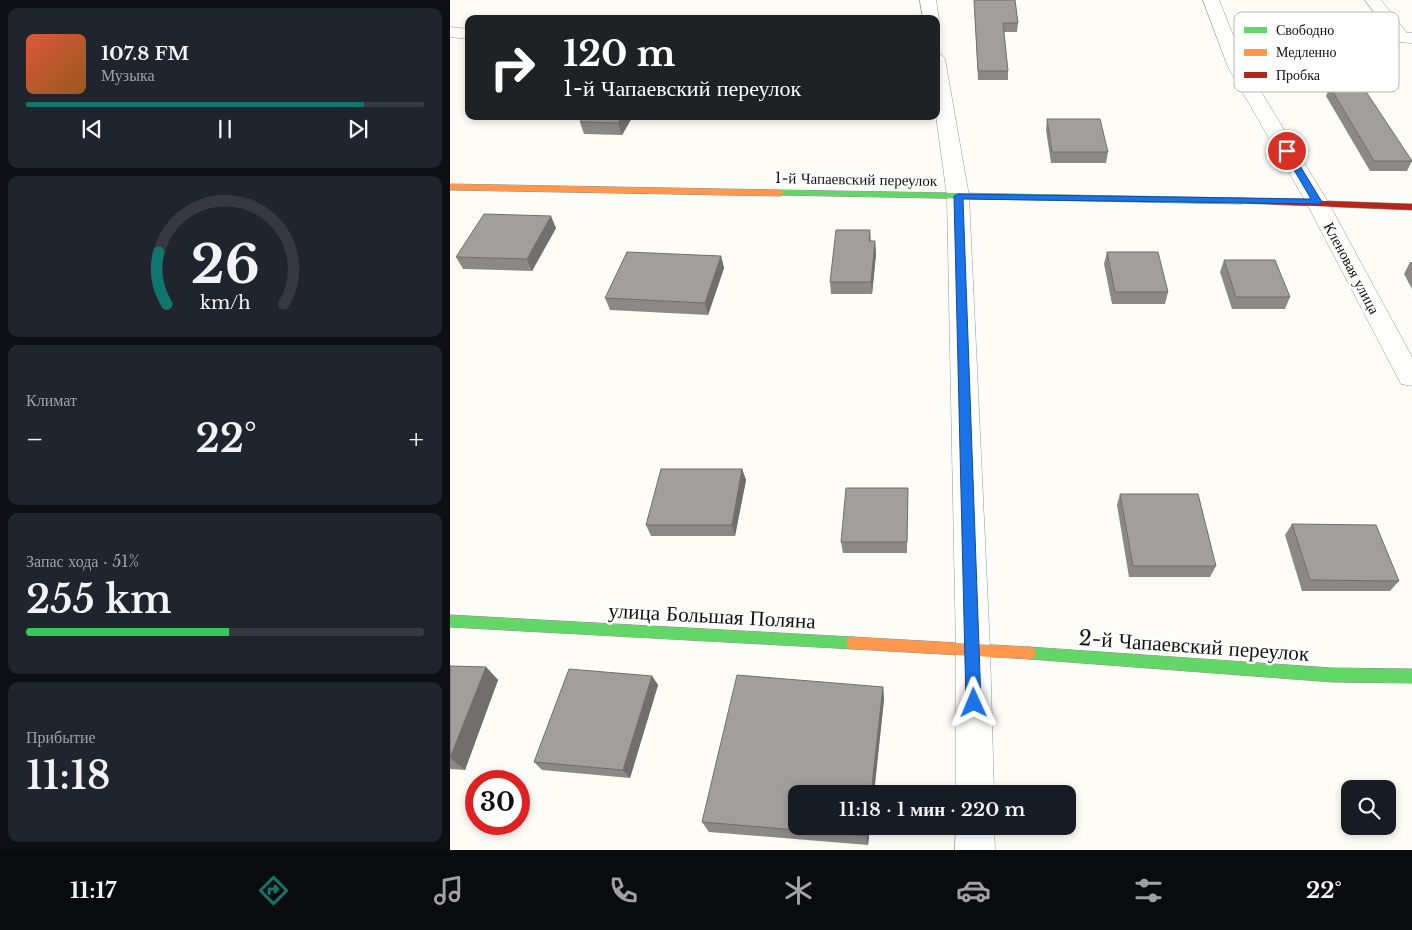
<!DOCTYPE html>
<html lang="ru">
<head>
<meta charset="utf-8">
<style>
	:root { --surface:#171b24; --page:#20242c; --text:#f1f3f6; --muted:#9ea1a6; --line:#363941; --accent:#0f766e }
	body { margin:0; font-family:"Libre Baskerville",serif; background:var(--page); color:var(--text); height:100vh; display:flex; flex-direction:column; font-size:19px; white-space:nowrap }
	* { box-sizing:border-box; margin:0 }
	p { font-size:16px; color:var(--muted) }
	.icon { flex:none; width:28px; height:28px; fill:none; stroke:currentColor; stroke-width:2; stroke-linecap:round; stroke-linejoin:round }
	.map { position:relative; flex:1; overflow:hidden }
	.side { display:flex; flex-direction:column; gap:8px; padding:8px; background:#0d0f14; width:450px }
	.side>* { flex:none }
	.top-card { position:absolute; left:15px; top:15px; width:475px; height:105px; border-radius:10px; box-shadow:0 2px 8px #0003; background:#202124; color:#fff; overflow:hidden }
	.fabs { position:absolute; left:891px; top:780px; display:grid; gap:10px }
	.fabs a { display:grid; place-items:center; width:55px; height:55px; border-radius:10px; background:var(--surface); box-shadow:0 2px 8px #0003; font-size:25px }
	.speed { position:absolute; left:15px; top:770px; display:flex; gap:10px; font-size:25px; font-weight:700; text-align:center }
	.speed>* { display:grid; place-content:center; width:65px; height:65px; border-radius:50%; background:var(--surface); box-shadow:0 2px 8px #0003; line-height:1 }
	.speed .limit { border:8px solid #d22; background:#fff; color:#111 }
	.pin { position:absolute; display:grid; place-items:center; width:42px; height:42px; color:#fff; margin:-21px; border:2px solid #fff; border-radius:50%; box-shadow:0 1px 5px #0007 }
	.me { position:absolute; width:55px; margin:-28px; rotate:359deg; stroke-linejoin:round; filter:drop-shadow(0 0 4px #0008) }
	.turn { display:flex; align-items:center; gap:18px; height:105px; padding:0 15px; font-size:22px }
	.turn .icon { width:65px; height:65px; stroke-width:2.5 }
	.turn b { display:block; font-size:35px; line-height:42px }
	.big { font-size:38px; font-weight:600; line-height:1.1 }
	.side .tile { flex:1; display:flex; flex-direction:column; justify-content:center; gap:8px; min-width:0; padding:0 18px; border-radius:10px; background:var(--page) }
	.side .dial { align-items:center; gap:0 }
	.dial svg { height:130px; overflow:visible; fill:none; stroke:var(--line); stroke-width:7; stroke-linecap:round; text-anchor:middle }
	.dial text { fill:var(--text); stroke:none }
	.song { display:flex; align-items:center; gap:15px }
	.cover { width:60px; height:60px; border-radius:8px; background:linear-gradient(135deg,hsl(10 70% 55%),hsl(30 70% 35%)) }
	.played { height:5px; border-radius:2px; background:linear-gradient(90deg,var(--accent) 85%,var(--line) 85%) }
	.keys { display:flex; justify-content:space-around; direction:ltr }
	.heat { display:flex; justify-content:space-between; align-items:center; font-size:28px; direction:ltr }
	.charge { height:8px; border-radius:4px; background:linear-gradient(90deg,#34c759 51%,var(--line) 0) }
	.trip { position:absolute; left:338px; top:785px; width:288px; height:50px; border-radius:10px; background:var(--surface); box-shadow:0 2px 8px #0003; font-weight:600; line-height:50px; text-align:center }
	.tab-bar { display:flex; height:80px; justify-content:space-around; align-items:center; background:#090b0e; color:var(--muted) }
	.tab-bar .icon { width:35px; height:35px }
	.tab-bar .current { color:var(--accent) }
	.tab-bar b { font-size:22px; color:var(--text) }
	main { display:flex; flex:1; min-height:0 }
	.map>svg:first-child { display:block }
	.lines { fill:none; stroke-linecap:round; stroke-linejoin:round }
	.street-casing { stroke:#979795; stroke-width:1 }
	.fast-casing { stroke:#8e8d8b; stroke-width:1 }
	.slow-casing { stroke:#8e8d8b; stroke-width:1 }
	.jam-casing { stroke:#8e8d8b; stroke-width:1 }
	.street { fill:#fffffe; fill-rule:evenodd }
	.fast { fill:#63d668; fill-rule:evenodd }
	.slow { fill:#ff974d; fill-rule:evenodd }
	.jam { fill:#b3261e; fill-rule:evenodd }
	.wall { fill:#8a8986 }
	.shaded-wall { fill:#716f6d }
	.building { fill:#a19f9c; stroke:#716f6d }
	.route { fill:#1a73e8; stroke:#114b97 }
	.labels { text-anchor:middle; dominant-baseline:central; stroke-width:5; stroke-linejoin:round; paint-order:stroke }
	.far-street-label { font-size:15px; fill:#111; stroke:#fff }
	.near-street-label { font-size:21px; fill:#111; stroke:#fff }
	.key { fill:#fff; stroke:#b8b8b8; stroke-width:1 }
	.key-label { font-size:14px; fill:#111 }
</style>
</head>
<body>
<main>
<section class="side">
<div class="tile">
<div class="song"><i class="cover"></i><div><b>107.8 FM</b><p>Музыка</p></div></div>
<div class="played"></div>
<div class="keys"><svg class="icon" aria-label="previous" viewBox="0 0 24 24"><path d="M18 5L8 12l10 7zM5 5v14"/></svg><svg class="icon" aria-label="pause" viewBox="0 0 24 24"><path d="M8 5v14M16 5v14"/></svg><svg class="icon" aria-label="next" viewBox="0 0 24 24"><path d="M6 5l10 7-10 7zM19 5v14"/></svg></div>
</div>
<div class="tile dial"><svg viewBox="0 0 100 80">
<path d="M14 69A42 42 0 1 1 86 69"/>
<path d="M14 69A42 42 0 0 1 9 37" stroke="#0f766e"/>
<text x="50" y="56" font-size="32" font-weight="700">26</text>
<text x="50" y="72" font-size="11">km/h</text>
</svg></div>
<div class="tile"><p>Климат</p>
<div class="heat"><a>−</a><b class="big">22°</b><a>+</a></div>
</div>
<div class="tile"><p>Запас хода · 51%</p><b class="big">255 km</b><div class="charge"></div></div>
<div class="tile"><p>Прибытие</p><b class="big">11:18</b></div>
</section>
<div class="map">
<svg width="962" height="850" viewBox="0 0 962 850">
	<rect width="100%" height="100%" fill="#fdfcf7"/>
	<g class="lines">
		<defs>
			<g id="street">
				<polygon points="470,0 486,0 489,19 487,22 486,19 473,19"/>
				<polygon points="753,0 769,0 796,67 878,202 962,357 962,386 951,384 856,202 778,67"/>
				<polygon points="915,0 931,0 957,33 962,33 962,43 946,42"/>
				<polygon points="0,27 19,29 19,39 0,37"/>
				<polygon points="486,54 492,55 495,59 519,196 540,649 544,794 506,794 506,649 497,196 486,116"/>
				<polygon points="506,826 544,826 545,850 505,850"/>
			</g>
			<g id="fast">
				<polygon points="330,190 792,198 796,201 792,204 327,195 327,191"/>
				<polygon points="0,615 403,637 408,638 410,643 408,648 403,649 0,627"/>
				<polygon points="579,647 882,668 962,669 962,683 882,682 579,659 574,658 572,653 574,648"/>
			</g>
			<g id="slow">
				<polygon points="0,184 330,190 334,193 330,196 0,190"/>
				<polygon points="403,637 579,647 584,648 586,653 584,658 579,659 403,649 398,648 396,643 398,638"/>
			</g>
			<polygon id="jam" points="792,198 962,204 962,210 789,203 789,199"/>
		</defs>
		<!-- street casing -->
		<use href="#street" class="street-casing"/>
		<!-- fast casing -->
		<use href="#fast" class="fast-casing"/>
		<!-- slow casing -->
		<use href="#slow" class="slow-casing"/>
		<!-- jam casing -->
		<use href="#jam" class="jam-casing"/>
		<!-- street -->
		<use href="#street" class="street"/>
		<!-- fast -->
		<use href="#fast" class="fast"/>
		<!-- slow -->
		<use href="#slow" class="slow"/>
		<!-- jam -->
		<use href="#jam" class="jam"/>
	</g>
	<!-- wall -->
	<g class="wall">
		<polygon points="524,0 565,0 568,23 567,32 554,32 558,71 558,80 528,80"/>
		<polygon points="880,87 962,161 957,171 920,171 876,96"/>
		<polygon points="183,116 172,135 134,134 130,122"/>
		<polygon points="597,119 658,152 656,163 601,163 596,130"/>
		<polygon points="106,228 82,271 13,269 6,257"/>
		<polygon points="420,230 421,241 425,241 426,254 422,294 381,294 380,282"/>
		<polygon points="657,252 718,292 715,304 662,304 654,264"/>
		<polygon points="271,256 274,268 258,315 160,310 155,298"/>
		<polygon points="774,260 840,297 835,309 782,309 770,272"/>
		<polygon points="960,262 962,262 962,289 954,274"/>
		<polygon points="292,469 296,480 285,536 201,536 196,525"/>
		<polygon points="458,488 457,553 393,553 391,542"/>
		<polygon points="670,494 766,566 760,577 679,577 667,505"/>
		<polygon points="842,524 949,581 940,591 852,591 835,535"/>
		<polygon points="0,666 36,667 48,680 15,770 0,769"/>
		<polygon points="202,676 208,685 180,778 92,770 84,762"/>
		<polygon points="433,687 434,699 418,845 259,832 252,822"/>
	</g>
	<!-- shaded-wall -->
	<g class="shaded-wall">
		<polygon points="172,116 183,116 172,135 168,123"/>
		<polygon points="101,216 106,228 82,271 77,259"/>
		<polygon points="425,241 426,254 422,294 421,282"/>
		<polygon points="271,256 274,268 258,315 255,303"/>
		<polygon points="292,469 296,480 285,536 282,525"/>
		<polygon points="36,667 48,680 15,770 0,758"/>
		<polygon points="202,676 208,685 180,778 173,770"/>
		<polygon points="433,687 434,699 424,794 421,794"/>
		<polygon points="417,826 420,826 418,845 416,836"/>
	</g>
	<!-- building -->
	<g class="building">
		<polygon points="524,0 565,0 568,23 553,23 558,71 528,71"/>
		<polygon points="880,87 913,87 962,161 924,161"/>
		<polygon points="134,116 172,116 168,123 130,122"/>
		<polygon points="597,119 650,119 658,152 602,152"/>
		<polygon points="34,214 101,216 77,259 6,257"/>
		<polygon points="386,230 420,230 419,241 425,241 421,282 380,282"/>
		<polygon points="177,252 271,256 255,303 155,298"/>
		<polygon points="657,252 708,252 718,292 665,292"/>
		<polygon points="774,260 825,260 840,297 786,297"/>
		<polygon points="211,469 292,469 282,525 196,525"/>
		<polygon points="396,488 458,488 457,542 391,542"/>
		<polygon points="670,494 748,494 766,566 683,566"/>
		<polygon points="842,524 926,525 949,581 860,580"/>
		<polygon points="0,666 36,667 0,758"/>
		<polygon points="119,669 202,676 173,770 84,762"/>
		<polygon points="287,675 433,687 421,794 346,794 346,826 417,826 416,836 252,822"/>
	</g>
	<!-- route -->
	<polygon class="route" points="837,149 841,151 872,202 870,204 513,199 531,703 529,708 524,710 518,708 516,703 504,196 508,194 861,199 833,151"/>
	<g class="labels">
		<!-- far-street labels -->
		<g class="far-street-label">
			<text transform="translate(406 179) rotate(1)">1-й Чапаевский переулок</text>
			<text transform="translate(902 268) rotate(62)">Кленовая улица</text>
		</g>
		<!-- near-street labels -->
		<g class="near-street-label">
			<text transform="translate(262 616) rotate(3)">улица Большая Поляна</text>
			<text transform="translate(744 646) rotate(4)">2-й Чапаевский переулок</text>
		</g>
	</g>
	<!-- legend -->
	<rect x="784" y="12" width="165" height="80" rx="8" class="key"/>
	<rect x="794" y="27" width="23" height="6" fill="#63d668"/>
	<rect x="794" y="49" width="23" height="7" fill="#ff974d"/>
	<rect x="794" y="72" width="23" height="6" fill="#b3261e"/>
	<g class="key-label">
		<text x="826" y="35">Свободно</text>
		<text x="826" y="57">Медленно</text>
		<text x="826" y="80">Пробка</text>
	</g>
</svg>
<div class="fabs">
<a><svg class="icon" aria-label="search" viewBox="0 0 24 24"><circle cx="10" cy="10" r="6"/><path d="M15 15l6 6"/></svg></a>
</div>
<div class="speed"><div class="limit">30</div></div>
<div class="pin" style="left:837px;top:151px;background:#d93025"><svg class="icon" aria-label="arrive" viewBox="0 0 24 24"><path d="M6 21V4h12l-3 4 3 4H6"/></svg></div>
<svg class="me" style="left:524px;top:703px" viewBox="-20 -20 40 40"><path d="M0-17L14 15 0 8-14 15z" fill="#1a73e8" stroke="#fff" stroke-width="4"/></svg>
<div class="trip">11:18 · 1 мин · 220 m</div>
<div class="top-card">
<div class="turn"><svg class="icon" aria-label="right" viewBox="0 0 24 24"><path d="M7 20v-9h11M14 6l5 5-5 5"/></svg><div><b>120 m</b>1-й Чапаевский переулок</div></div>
</div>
</div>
</main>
<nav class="tab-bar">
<b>11:17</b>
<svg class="icon current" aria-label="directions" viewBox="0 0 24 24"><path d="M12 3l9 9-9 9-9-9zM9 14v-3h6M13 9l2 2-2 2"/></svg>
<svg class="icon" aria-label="music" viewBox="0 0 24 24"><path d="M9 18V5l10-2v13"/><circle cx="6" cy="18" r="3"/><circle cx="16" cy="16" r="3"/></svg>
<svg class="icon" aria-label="phone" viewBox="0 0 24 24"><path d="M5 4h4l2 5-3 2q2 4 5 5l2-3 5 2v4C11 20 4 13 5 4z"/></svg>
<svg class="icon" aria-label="climate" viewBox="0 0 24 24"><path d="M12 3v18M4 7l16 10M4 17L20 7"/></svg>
<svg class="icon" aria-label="car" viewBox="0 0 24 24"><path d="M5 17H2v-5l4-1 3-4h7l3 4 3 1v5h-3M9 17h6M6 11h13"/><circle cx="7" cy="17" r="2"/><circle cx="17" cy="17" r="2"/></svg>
<svg class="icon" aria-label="filters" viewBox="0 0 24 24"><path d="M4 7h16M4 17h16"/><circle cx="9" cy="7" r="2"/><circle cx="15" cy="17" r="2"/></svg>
<b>22°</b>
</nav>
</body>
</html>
